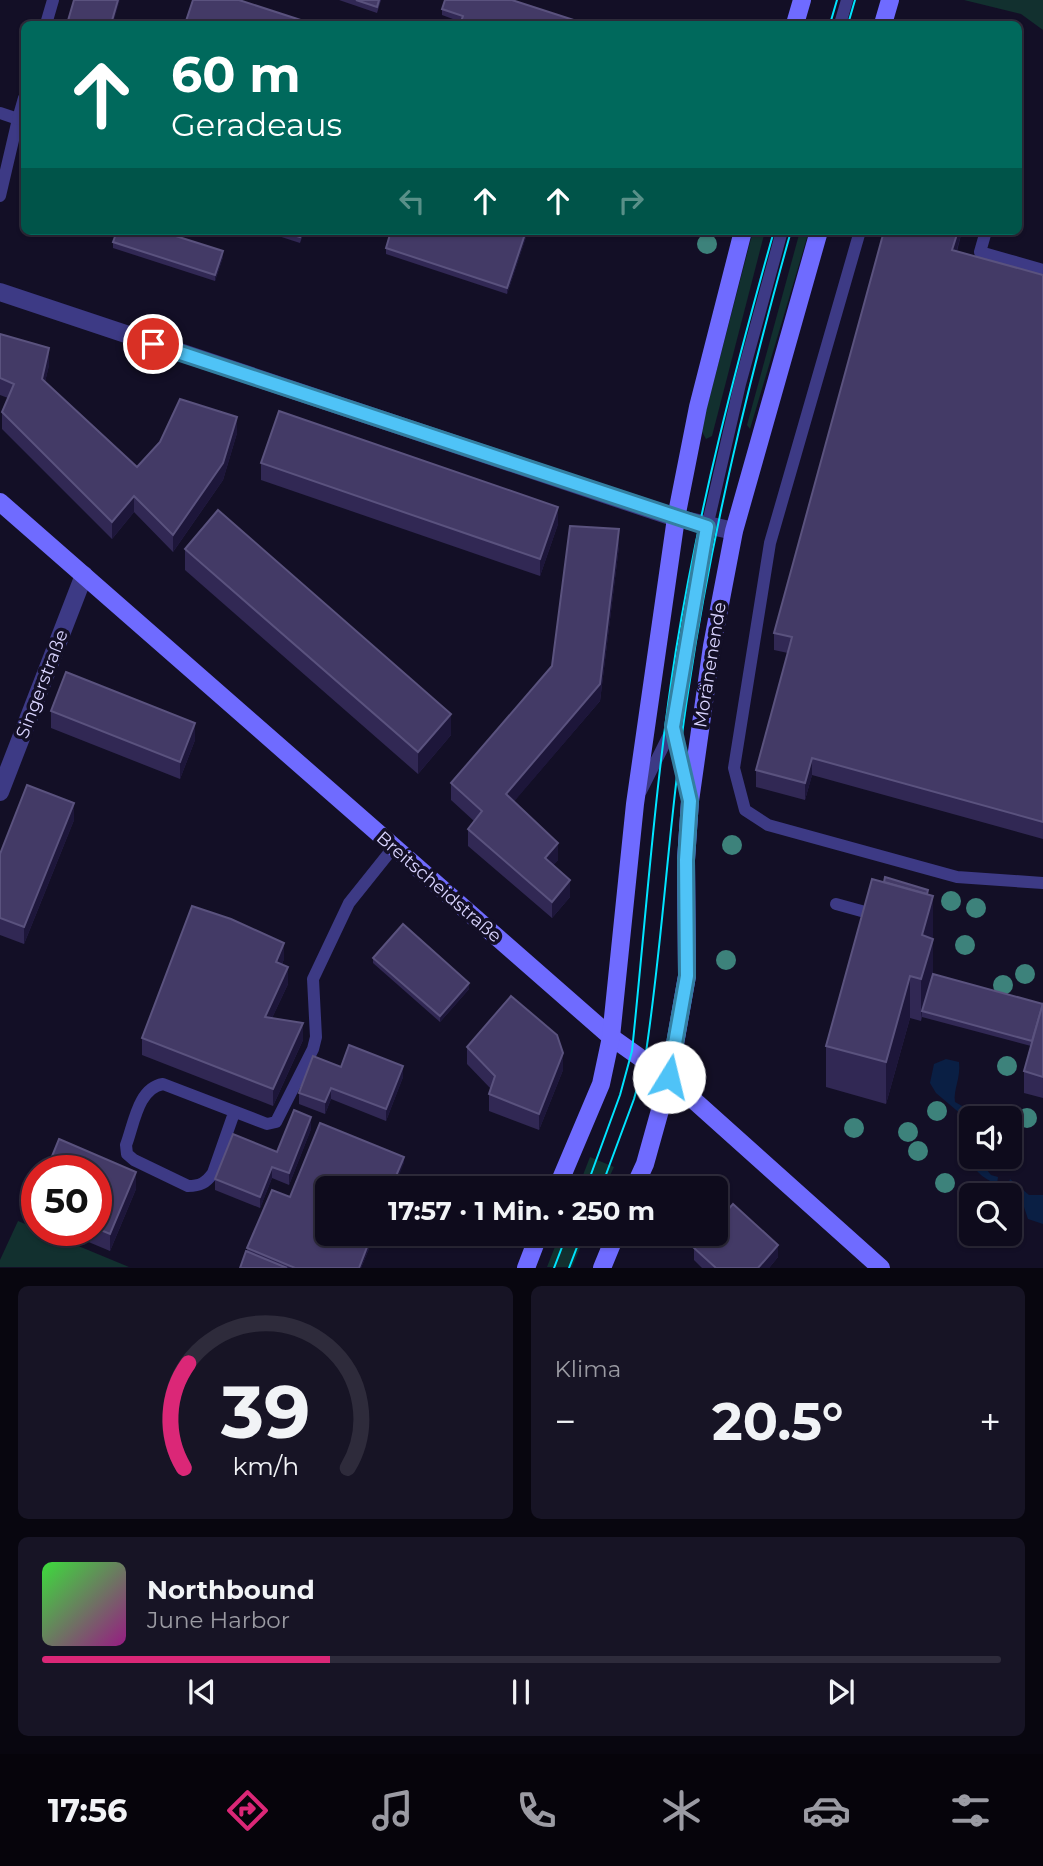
<!DOCTYPE html>
<html lang="de">
<head>
<meta charset="utf-8">
<style>
	:root { --surface:#0e0b1c; --page:#171425; --text:#f1f3f6; --muted:#9b9ba3; --line:#2e2b3b; --accent:#db2777 }
	body { margin:0; font-family:Montserrat,sans-serif; background:var(--page); color:var(--text); height:100vh; display:flex; flex-direction:column; font-size:26px; white-space:nowrap }
	* { box-sizing:border-box; margin:0 }
	p { font-size:23px; color:var(--muted) }
	.icon { flex:none; width:38px; height:38px; fill:none; stroke:currentColor; stroke-width:2; stroke-linecap:round; stroke-linejoin:round }
	.map { position:relative; height:1268px; overflow:hidden }
	.panel { display:flex; flex-direction:column; gap:18px; padding:18px; background:#08060f; flex:1 }
	.panel>* { flex:none }
	.banner { position:absolute; left:21px; top:21px; width:1001px; height:214px; border-radius:10px; box-shadow:0 2px 5px #0004,0 0 0 2px var(--line); background:#00695c; color:#fff; overflow:hidden }
	.controls { position:absolute; left:959px; top:1106px; display:grid; gap:14px }
	.controls a { display:grid; place-items:center; width:63px; height:63px; border-radius:10px; background:var(--surface); box-shadow:0 2px 5px #0004,0 0 0 2px var(--line); font-size:35px }
	.speed { position:absolute; left:21px; top:1155px; display:flex; gap:14px; font-size:35px; font-weight:700; text-align:center }
	.speed>* { display:grid; place-content:center; width:91px; height:91px; border-radius:50%; background:var(--surface); box-shadow:0 2px 5px #0004,0 0 0 2px var(--line); line-height:1 }
	.speed .limit { border:10px solid #d22; background:#fff; color:#111 }
	.pin { position:absolute; display:grid; place-items:center; width:60px; height:60px; color:#fff; margin:-30px; border:4px solid #fff; border-radius:50%; box-shadow:0 2px 7px #0007 }
	.me { position:absolute; width:77px; margin:-38px; rotate:9deg; stroke-linejoin:round; filter:drop-shadow(0 0 5px #0008) }
	.turn { display:flex; align-items:center; gap:24px; height:147px; padding:0 35px; font-size:32px }
	.turn .icon { width:91px; height:91px; stroke-width:2.5 }
	.turn b { display:block; font-size:49px; line-height:60px }
	.lanes { display:flex; align-items:center; height:66px; padding:0 35px; background:#0003; justify-content:center; gap:35px; direction:ltr }
	.lanes .off { opacity:.35 }
	.big { font-size:52px; font-weight:700; line-height:1.1 }
	.panel .tile { flex:1; display:flex; flex-direction:column; justify-content:center; gap:10px; min-width:0; padding:0 24px; border-radius:10px; background:var(--page) }
	.panel .dial { align-items:center; gap:0 }
	.dial svg { height:182px; overflow:visible; fill:none; stroke:var(--line); stroke-width:7; stroke-linecap:round; text-anchor:middle }
	.dial text { fill:var(--text); stroke:none }
	.song { display:flex; align-items:center; gap:21px }
	.cover { width:84px; height:84px; border-radius:10px; background:linear-gradient(135deg,hsl(120 70% 55%),hsl(310 70% 35%)) }
	.played { height:7px; border-radius:4px; background:linear-gradient(90deg,var(--accent) 30%,var(--line) 30%) }
	.keys { display:flex; justify-content:space-around; direction:ltr }
	.heat { display:flex; justify-content:space-between; align-items:center; font-size:38px; direction:ltr }
	.panel .tiles { flex:1; display:grid; gap:18px; grid-template-columns:1fr 1fr }
	.tile:last-child { grid-column:span 2 }
	.trip { position:absolute; left:315px; top:1176px; width:413px; height:70px; border-radius:10px; background:var(--surface); box-shadow:0 2px 5px #0004,0 0 0 2px var(--line); font-weight:700; line-height:70px; text-align:center }
	.dock { display:flex; height:112px; justify-content:space-around; align-items:center; background:#06040b; color:var(--muted) }
	.dock .icon { width:49px; height:49px }
	.dock .current { color:var(--accent) }
	.dock b { font-size:32px; color:var(--text) }
	.map>svg:first-child { display:block }
	.green { fill:#12302f }
	.water { fill:#0a1f44 }
	.lines { fill:none; stroke-linecap:round; stroke-linejoin:round }
	.lane { stroke:#3d3a85; stroke-width:12 }
	.street { stroke:#3d3a85; stroke-width:18 }
	.secondary { stroke:#6f6bff; stroke-width:18 }
	.tram { stroke:#00e5ff; stroke-width:2 }
	.tree { fill:#3d827b }
	.wall { fill:#312854 }
	.shaded-wall { fill:#1d163a }
	.building { fill:#433a66; stroke:#5a527e; stroke-width:2 }
	.route-casing { stroke:#337fa1; stroke-width:18 }
	.route { stroke:#4fc3f7; stroke-width:12 }
	.labels { text-anchor:middle; dominant-baseline:central; stroke-width:7; stroke-linejoin:round; paint-order:stroke }
	.street-label { font-size:18px; fill:#d9d4ff; stroke:#130f26 }
</style>
</head>
<body>
<div class="map">
<svg width="1043" height="1268" viewBox="0 0 1043 1268">
	<rect width="100%" height="100%" fill="#130f26"/>
	<!-- green -->
	<g class="green">
		<polygon points="964,0 1043,0 1043,30 1021,14"/>
		<polygon points="753,231 765,231 712,436 706,439 701,430"/>
		<polygon points="800,231 809,231 750,429 747,425"/>
		<polygon points="590,1157 614,1167 604,1188 578,1188"/>
		<polygon points="18,1221 129,1267 0,1267 0,1260"/>
		<polygon points="560,1234 586,1234 572,1267 547,1267"/>
	</g>
	<!-- water -->
	<g class="water">
		<path d="M 946,1059 L 959,1062 C 961,1078 953,1090 955,1102 L 971,1111 L 987,1109 L 993,1118 L 971,1118 L 971,1157 L 976,1157 L 991,1175 L 998,1177 L 997,1184 C 963,1171 968,1145 962,1115 L 936,1093 L 930,1083 L 934,1064 Z"/>
		<polygon points="1010,1179 1029,1195 1043,1195 1043,1224 1028,1219 1024,1207 1007,1188"/>
	</g>
	<g class="lines">
		<!-- lane -->
		<g class="lane">
			<polyline points="46,24 53,0"/>
			<polyline points="840,24 847,0"/>
			<polyline points="0,113 18,119 0,196"/>
			<polyline points="18,119 24,98"/>
			<polyline points="860,231 770,543 734,768 745,810 768,825 957,877 1043,883"/>
			<polyline points="986,231 980,252 1043,270"/>
			<polyline points="673,727 688,795"/>
			<polyline points="641,791 673,727 707,527 740,384 782,231"/>
			<polyline points="836,904 876,915"/>
			<path d="M 234,1113 L 213,1173 C 206,1183 200,1186 188,1186 L 134,1160 L 127,1154 L 126,1145 C 134,1124 138,1088 163,1084 L 267,1124 L 276,1122 L 313,1049 L 316,1037 L 313,979 L 349,903 L 393,848"/>
		</g>
		<!-- street -->
		<g class="street">
			<polyline points="0,292 676,518 734,531"/>
			<polyline points="0,792 84,575"/>
		</g>
		<!-- secondary -->
		<g class="secondary">
			<polyline points="795,24 802,0"/>
			<polyline points="883,24 890,0"/>
			<polyline points="0,502 611,1037 669,1078 881,1268"/>
			<polyline points="557,1188 601,1084 611,1037 635,804 676,518 698,407 743,231"/>
			<polyline points="634,1188 645,1164 669,1078 687,976 686,860 690,801 712,646 734,531 819,231"/>
			<polyline points="526,1268 539,1234"/>
			<polyline points="602,1268 616,1234"/>
		</g>
		<!-- tram -->
		<g class="tram">
			<polyline points="830,24 837,0"/>
			<polyline points="848,24 855,0"/>
			<path d="M 586,1188 L 620,1095 L 632,1051 C 646,917 655,783 676,650 C 699,508 735,369 774,231"/>
			<path d="M 601,1188 L 634,1099 L 645,1059 C 664,935 669,810 689,686 C 712,531 749,381 791,231"/>
			<polyline points="554,1268 567,1234"/>
			<polyline points="569,1268 582,1234"/>
		</g>
	</g>
	<!-- trees -->
	<g class="tree">
		<circle cx="707" cy="244" r="10"/>
		<circle cx="732" cy="845" r="10"/>
		<circle cx="951" cy="901" r="10"/>
		<circle cx="976" cy="908" r="10"/>
		<circle cx="965" cy="945" r="10"/>
		<circle cx="726" cy="960" r="10"/>
		<circle cx="1025" cy="974" r="10"/>
		<circle cx="1003" cy="985" r="10"/>
		<circle cx="1007" cy="1066" r="10"/>
		<circle cx="937" cy="1111" r="10"/>
		<circle cx="1027" cy="1118" r="10"/>
		<circle cx="854" cy="1128" r="10"/>
		<circle cx="908" cy="1132" r="10"/>
		<circle cx="918" cy="1151" r="10"/>
		<circle cx="945" cy="1183" r="10"/>
	</g>
	<!-- wall -->
	<g class="wall">
		<polygon points="339,0 381,0 377,13"/>
		<polygon points="442,9 586,24 461,22 442,15"/>
		<polygon points="263,231 304,231 300,243"/>
		<polygon points="528,231 507,294 386,254 386,248"/>
		<polygon points="884,231 962,231 957,251 1043,275 1043,839 812,775 805,800 756,787 756,770 788,653 774,650 774,633"/>
		<polygon points="113,242 223,257 215,281 113,248"/>
		<polygon points="0,334 49,365 45,382 137,467 237,433 223,480 173,552 134,512 112,539 2,429 2,412 8,398 0,395"/>
		<polygon points="261,463 558,524 540,576 261,480"/>
		<polygon points="619,546 600,701 514,801 558,860 553,865 570,897 552,918 468,846 468,829 474,821 451,800 451,783 552,666"/>
		<polygon points="185,549 451,735 418,774 185,570"/>
		<polygon points="51,711 195,740 180,779 51,728"/>
		<polygon points="74,820 24,944 0,935 0,854"/>
		<polygon points="928,895 933,896 933,974 1043,1004 1043,1003 1043,1098 1024,1093 1024,1071 1031,1046 922,1017 921,1021 910,1018 886,1104 826,1087 826,1046"/>
		<polygon points="373,958 469,989 440,1022 373,963"/>
		<polygon points="284,959 282,964 288,984 272,1018 303,1040 273,1106 142,1055 142,1038"/>
		<polygon points="467,1047 563,1070 539,1130 489,1111 489,1094 491,1089 467,1064"/>
		<polygon points="341,1067 403,1077 386,1121 331,1099 325,1114 299,1104 299,1093"/>
		<polygon points="311,1129 289,1185 272,1178 260,1208 215,1190 215,1179 277,1152"/>
		<polygon points="404,1163 327,1234 375,1234 361,1268 240,1268 247,1252 247,1248 290,1197"/>
		<polygon points="96,1171 136,1189 110,1251 60,1230 96,1230"/>
		<polygon points="37,1193 37,1221 33,1219 33,1202"/>
		<polygon points="694,1248 778,1257 769,1268 702,1268 694,1260"/>
	</g>
	<!-- shaded-wall -->
	<g class="shaded-wall">
		<polygon points="118,0 120,0 113,24 111,24"/>
		<polygon points="526,231 528,231 507,294 507,288"/>
		<polygon points="958,231 962,231 952,267 952,250"/>
		<polygon points="223,251 223,257 215,281 215,275"/>
		<polygon points="49,348 49,365 42,395 42,379"/>
		<polygon points="237,417 237,433 223,480 173,552 173,535"/>
		<polygon points="134,496 134,512 112,539 112,522"/>
		<polygon points="558,507 558,524 540,576 540,559"/>
		<polygon points="619,529 619,546 600,701 506,811 506,794"/>
		<polygon points="451,714 451,735 418,774 418,752"/>
		<polygon points="195,723 195,740 180,779 180,762"/>
		<polygon points="812,758 812,775 805,800 805,783"/>
		<polygon points="74,803 74,820 24,944 24,927"/>
		<polygon points="558,843 558,860 545,875 545,858"/>
		<polygon points="570,880 570,897 552,918 552,902"/>
		<polygon points="933,896 933,937 922,977 922,935"/>
		<polygon points="933,939 933,980 922,1011 921,1021 921,979"/>
		<polygon points="284,943 284,959 276,978 276,962"/>
		<polygon points="288,967 288,984 265,1033 265,1017"/>
		<polygon points="910,976 910,1018 886,1104 886,1062"/>
		<polygon points="469,983 469,989 440,1022 440,1016"/>
		<polygon points="303,1023 303,1040 273,1106 273,1089"/>
		<polygon points="563,1053 563,1070 539,1130 539,1114"/>
		<polygon points="403,1066 403,1077 386,1121 386,1109"/>
		<polygon points="331,1088 331,1099 325,1114 325,1102"/>
		<polygon points="311,1117 311,1129 289,1185 289,1173"/>
		<polygon points="404,1157 404,1163 394,1188 391,1188"/>
		<polygon points="272,1167 272,1178 260,1208 260,1197"/>
		<polygon points="136,1172 136,1189 110,1251 110,1234"/>
		<polygon points="372,1234 375,1234 361,1268 359,1268"/>
		<polygon points="778,1245 778,1257 769,1268 758,1268"/>
	</g>
	<!-- building -->
	<g class="building">
		<polygon points="74,0 118,0 111,24 67,24"/>
		<polygon points="193,0 239,0 313,24 185,24"/>
		<polygon points="356,0 379,0 377,7"/>
		<polygon points="445,0 512,0 586,24 460,24 463,16 442,9"/>
		<polygon points="117,231 160,231 223,251 215,275 113,242"/>
		<polygon points="280,231 302,231 300,237"/>
		<polygon points="391,231 526,231 507,288 386,248"/>
		<polygon points="884,231 958,231 952,250 1043,275 1043,822 812,758 805,783 756,770 792,637 774,633"/>
		<polygon points="0,334 49,348 42,379 137,467 160,442 180,399 237,417 223,463 173,535 134,496 112,522 2,412 14,384 0,378"/>
		<polygon points="279,411 558,507 540,559 261,463"/>
		<polygon points="218,510 451,714 418,752 185,549"/>
		<polygon points="570,526 619,529 600,684 506,794 558,843 545,858 570,880 552,902 468,829 482,811 451,783 552,666"/>
		<polygon points="66,672 195,723 180,762 51,711"/>
		<polygon points="27,785 74,803 24,927 0,918 0,854"/>
		<polygon points="885,877 928,890 927,894 884,882"/>
		<polygon points="872,879 933,896 922,935 933,939 921,979 910,976 886,1062 826,1046"/>
		<polygon points="192,906 231,919 284,943 276,962 288,967 265,1017 303,1023 273,1089 142,1038"/>
		<polygon points="403,924 469,983 440,1016 373,958"/>
		<polygon points="933,974 1043,1004 1032,1041 922,1011"/>
		<polygon points="511,996 557,1035 563,1053 539,1114 489,1094 495,1076 467,1047"/>
		<polygon points="1043,1003 1043,1077 1024,1071"/>
		<polygon points="349,1045 403,1066 386,1109 331,1088 325,1102 299,1093 313,1056 341,1067"/>
		<polygon points="294,1110 311,1117 289,1173 272,1167 260,1197 215,1179 233,1134 277,1152"/>
		<polygon points="320,1123 404,1157 391,1188 327,1188 327,1234 372,1234 359,1268 295,1268 247,1248 272,1190 290,1197"/>
		<polygon points="59,1139 136,1172 110,1234 96,1228 96,1171 46,1171"/>
		<polygon points="37,1193 37,1204 33,1202"/>
		<polygon points="733,1204 778,1245 758,1268 716,1268 694,1248 706,1234 716,1234 716,1223"/>
		<polygon points="246,1251 287,1268 240,1268"/>
	</g>
	<g class="lines">
		<defs>
			<polyline id="route" points="153,344 707,527 673,727 690,801 686,860 687,976 669,1077"/>
		</defs>
		<!-- route casing -->
		<use href="#route" class="route-casing"/>
		<!-- route -->
		<use href="#route" class="route"/>
	</g>
	<g class="labels">
		<!-- street labels -->
		<g class="street-label">
			<text transform="translate(710 665) rotate(-81)">Moränenende</text>
			<text transform="translate(42 684) rotate(-69)">Singerstraße</text>
			<text transform="translate(439 887) rotate(41)">Breitscheidstraße</text>
		</g>
	</g>
</svg>
<div class="controls">
<a><svg class="icon" aria-label="sound" viewBox="0 0 24 24"><path d="M4 9h4l5-4v14l-5-4H4zM17 9q2 3 0 6"/></svg></a>
<a><svg class="icon" aria-label="search" viewBox="0 0 24 24"><circle cx="10" cy="10" r="6"/><path d="M15 15l6 6"/></svg></a>
</div>
<div class="speed"><div class="limit">50</div></div>
<div class="pin" style="left:153px;top:344px;background:#d93025"><svg class="icon" aria-label="arrive" viewBox="0 0 24 24"><path d="M6 21V4h12l-3 4 3 4H6"/></svg></div>
<svg class="me" style="left:669px;top:1077px" viewBox="-20 -20 40 40"><circle r="19" fill="#fff"/><path d="M0-13L10 11 0 6-10 11z" fill="#4fc3f7"/></svg>
<div class="trip">17:57 · 1 Min. · 250 m</div>
<div class="banner">
<div class="turn"><svg class="icon" aria-label="ahead" viewBox="0 0 24 24"><path d="M12 20V5M6 11l6-6 6 6"/></svg><div><b>60 m</b>Geradeaus</div></div>
<div class="lanes"><svg class="icon off" aria-label="left" viewBox="0 0 24 24"><path d="M17 20v-9H6M10 6l-5 5 5 5"/></svg><svg class="icon" aria-label="ahead" viewBox="0 0 24 24"><path d="M12 20V5M6 11l6-6 6 6"/></svg><svg class="icon" aria-label="ahead" viewBox="0 0 24 24"><path d="M12 20V5M6 11l6-6 6 6"/></svg><svg class="icon off" aria-label="right" viewBox="0 0 24 24"><path d="M7 20v-9h11M14 6l5 5-5 5"/></svg></div>
</div>
</div>
<section class="panel">
<div class="tiles">
<div class="tile dial"><svg viewBox="0 0 100 80">
<path d="M14 69A42 42 0 1 1 86 69"/>
<path d="M14 69A42 42 0 0 1 16 23" stroke="#db2777"/>
<text x="50" y="56" font-size="32" font-weight="700">39</text>
<text x="50" y="72" font-size="11">km/h</text>
</svg></div>
<div class="tile"><p>Klima</p>
<div class="heat"><a>−</a><b class="big">20.5°</b><a>+</a></div>
</div>
<div class="tile">
<div class="song"><i class="cover"></i><div><b>Northbound</b><p>June Harbor</p></div></div>
<div class="played"></div>
<div class="keys"><svg class="icon" aria-label="previous" viewBox="0 0 24 24"><path d="M18 5L8 12l10 7zM5 5v14"/></svg><svg class="icon" aria-label="pause" viewBox="0 0 24 24"><path d="M8 5v14M16 5v14"/></svg><svg class="icon" aria-label="next" viewBox="0 0 24 24"><path d="M6 5l10 7-10 7zM19 5v14"/></svg></div>
</div>
</div>
</section>
<nav class="dock">
<b>17:56</b>
<svg class="icon current" aria-label="directions" viewBox="0 0 24 24"><path d="M12 3l9 9-9 9-9-9zM9 14v-3h6M13 9l2 2-2 2"/></svg>
<svg class="icon" aria-label="music" viewBox="0 0 24 24"><path d="M9 18V5l10-2v13"/><circle cx="6" cy="18" r="3"/><circle cx="16" cy="16" r="3"/></svg>
<svg class="icon" aria-label="phone" viewBox="0 0 24 24"><path d="M5 4h4l2 5-3 2q2 4 5 5l2-3 5 2v4C11 20 4 13 5 4z"/></svg>
<svg class="icon" aria-label="climate" viewBox="0 0 24 24"><path d="M12 3v18M4 7l16 10M4 17L20 7"/></svg>
<svg class="icon" aria-label="car" viewBox="0 0 24 24"><path d="M5 17H2v-5l4-1 3-4h7l3 4 3 1v5h-3M9 17h6M6 11h13"/><circle cx="7" cy="17" r="2"/><circle cx="17" cy="17" r="2"/></svg>
<svg class="icon" aria-label="filters" viewBox="0 0 24 24"><path d="M4 7h16M4 17h16"/><circle cx="9" cy="7" r="2"/><circle cx="15" cy="17" r="2"/></svg>
</nav>
</body>
</html>
